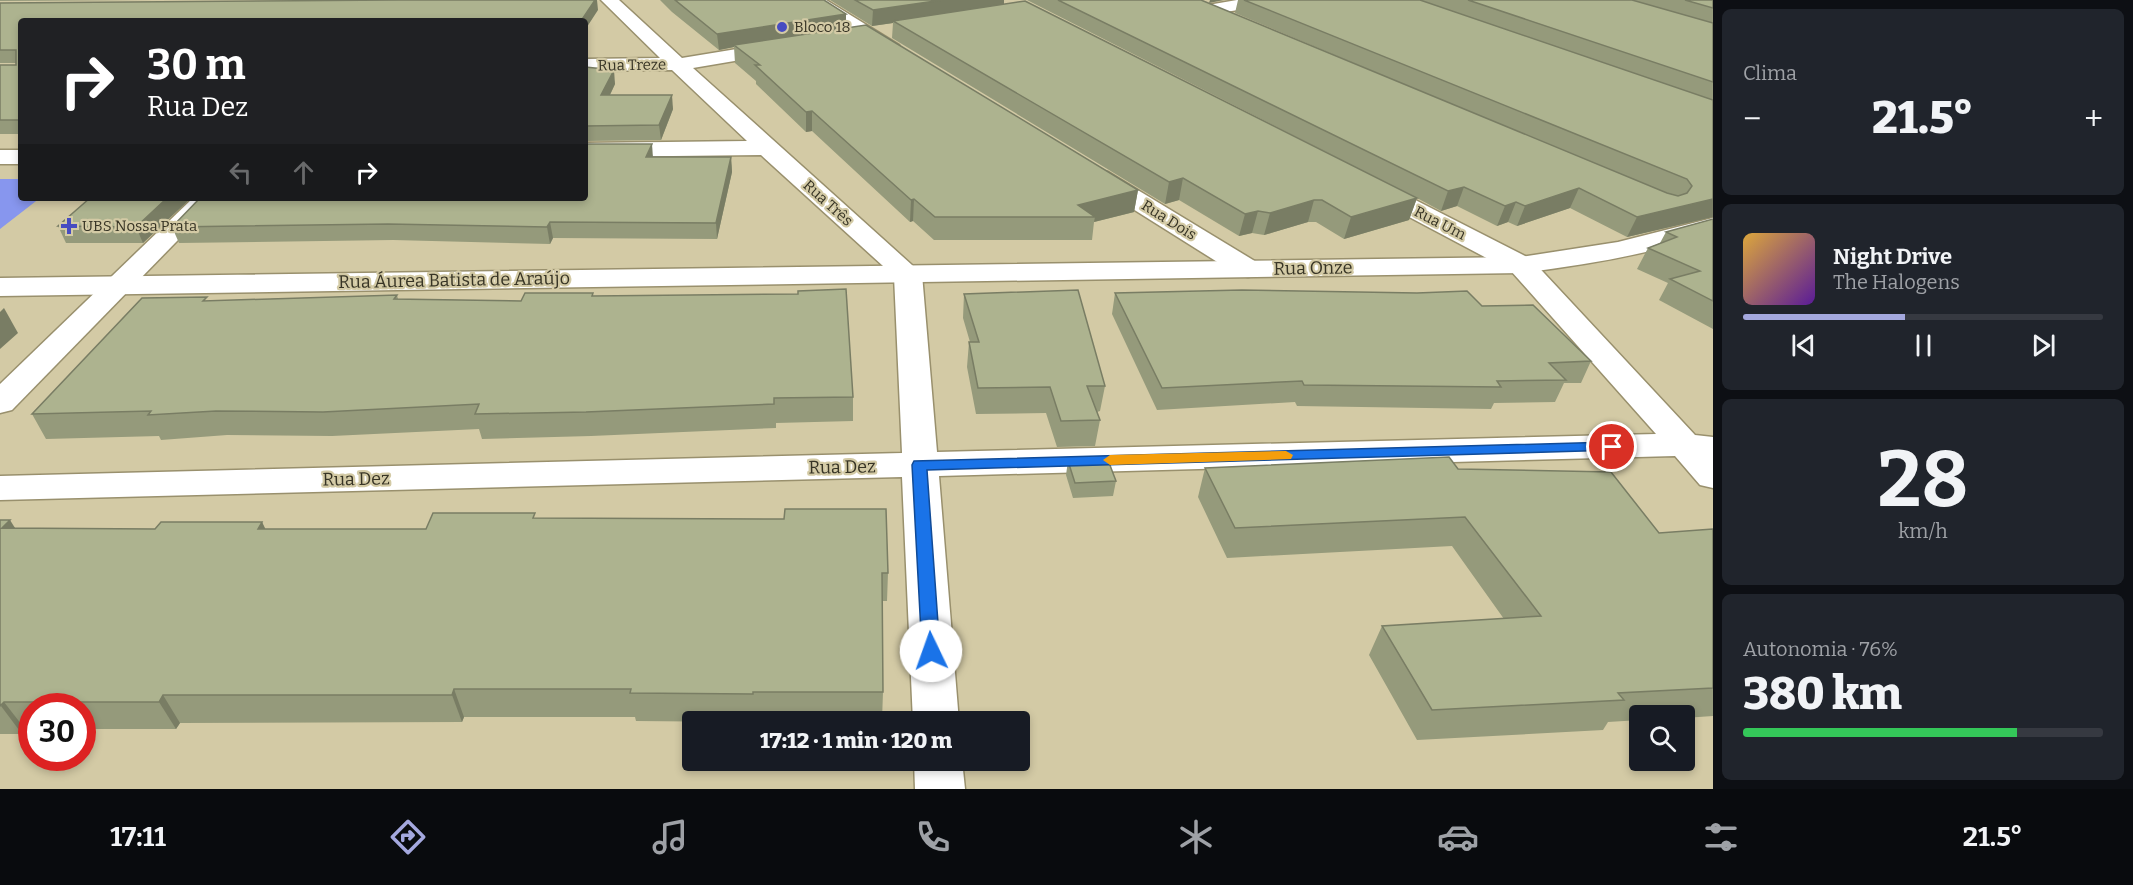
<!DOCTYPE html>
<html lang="pt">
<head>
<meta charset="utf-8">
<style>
	:root { --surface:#171b24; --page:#20242c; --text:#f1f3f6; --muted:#9ea1a6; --line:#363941; --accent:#a4a8de }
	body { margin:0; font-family:Bitter,serif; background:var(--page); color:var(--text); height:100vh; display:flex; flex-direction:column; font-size:22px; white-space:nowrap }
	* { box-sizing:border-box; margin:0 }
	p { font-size:20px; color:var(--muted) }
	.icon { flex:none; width:33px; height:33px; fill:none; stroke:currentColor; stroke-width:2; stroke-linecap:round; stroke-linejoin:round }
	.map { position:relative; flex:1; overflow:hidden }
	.sheet { display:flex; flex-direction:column; gap:9px; padding:9px; background:#0d0f14; width:420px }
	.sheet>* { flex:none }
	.top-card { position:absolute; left:18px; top:18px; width:570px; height:183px; border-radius:6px; box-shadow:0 3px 9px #0003; background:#202124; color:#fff; overflow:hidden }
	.tools { position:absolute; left:1629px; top:705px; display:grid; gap:12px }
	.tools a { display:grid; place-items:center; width:66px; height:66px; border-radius:6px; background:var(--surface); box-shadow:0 3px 9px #0003; font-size:30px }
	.speed { position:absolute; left:18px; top:693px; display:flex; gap:12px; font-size:30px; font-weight:700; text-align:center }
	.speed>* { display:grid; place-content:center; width:78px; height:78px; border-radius:50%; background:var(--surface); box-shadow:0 3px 9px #0003; line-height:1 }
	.speed .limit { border:9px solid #d22; background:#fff; color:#111 }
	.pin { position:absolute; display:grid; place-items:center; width:51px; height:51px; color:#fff; margin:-26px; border:3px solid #fff; border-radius:50%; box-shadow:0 2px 6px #0007 }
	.me { position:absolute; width:66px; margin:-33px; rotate:357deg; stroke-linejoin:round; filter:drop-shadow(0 0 4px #0008) }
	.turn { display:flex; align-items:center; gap:21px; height:126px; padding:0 30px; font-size:27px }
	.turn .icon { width:78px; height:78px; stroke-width:2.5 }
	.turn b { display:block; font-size:42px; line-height:51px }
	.lanes { display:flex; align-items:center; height:57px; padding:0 30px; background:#0003; justify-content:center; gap:30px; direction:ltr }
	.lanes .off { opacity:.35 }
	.big { font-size:45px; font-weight:800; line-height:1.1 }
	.sheet .card { flex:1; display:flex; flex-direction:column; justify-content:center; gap:9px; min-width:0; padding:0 21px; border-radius:9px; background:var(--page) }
	.sheet .dial { align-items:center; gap:0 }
	.dial b { font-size:78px; line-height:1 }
	.song { display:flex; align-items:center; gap:18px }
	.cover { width:72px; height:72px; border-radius:9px; background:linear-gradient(135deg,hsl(40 70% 55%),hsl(270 70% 35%)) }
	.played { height:6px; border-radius:3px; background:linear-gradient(90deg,var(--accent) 45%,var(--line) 45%) }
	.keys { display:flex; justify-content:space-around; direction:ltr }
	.heat { display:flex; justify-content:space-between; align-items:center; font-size:33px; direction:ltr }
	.charge { height:9px; border-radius:4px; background:linear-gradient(90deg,#34c759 76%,var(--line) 0) }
	.trip { position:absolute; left:682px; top:711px; width:348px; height:60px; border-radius:6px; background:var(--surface); box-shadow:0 3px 9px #0003; font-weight:800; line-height:60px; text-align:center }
	.tabs { display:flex; height:96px; justify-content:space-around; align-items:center; background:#090b0e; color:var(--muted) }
	.tabs .icon { width:42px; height:42px }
	.tabs .active { color:var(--accent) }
	.tabs b { font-size:27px; color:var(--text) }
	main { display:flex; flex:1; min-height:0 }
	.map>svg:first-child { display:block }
	.green { fill:#8796ee }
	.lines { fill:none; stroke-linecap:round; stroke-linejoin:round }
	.minor-casing { stroke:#99906d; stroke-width:3 }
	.tertiary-casing { stroke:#99906d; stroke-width:3 }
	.minor { fill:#fff; fill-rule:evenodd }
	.tertiary { fill:#fff; fill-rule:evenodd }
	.wall { fill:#959a7b }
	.shaded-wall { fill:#797d64 }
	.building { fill:#adb38f; stroke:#797d64; stroke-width:1.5 }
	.route { fill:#1a73e8; stroke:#114b97; stroke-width:1.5 }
	.slow { fill:#f59e0b }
	.poi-dot { fill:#474cc1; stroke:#d3caa5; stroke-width:2 }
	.labels { text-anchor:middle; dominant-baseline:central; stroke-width:4.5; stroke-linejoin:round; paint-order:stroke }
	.far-poi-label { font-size:15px; fill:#373425; stroke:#d3caa5; text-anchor:start }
	.far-street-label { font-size:15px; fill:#373425; stroke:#d3caa5 }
	.street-label { font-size:18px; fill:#373425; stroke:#d3caa5 }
</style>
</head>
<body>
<main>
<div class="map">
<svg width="1713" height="789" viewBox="0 0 1713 789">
	<rect width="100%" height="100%" fill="#d3caa5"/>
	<!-- green -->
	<polygon class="green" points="0,179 21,179 21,198 40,198 0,229"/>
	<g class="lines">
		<defs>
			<g id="minor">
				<polygon points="601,0 619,0 682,58 780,42 787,44 789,48 787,52 693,68 922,274 937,452 1656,434 1511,271 1364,193 1361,188 1364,183 1373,181 1382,183 1531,259 1695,435 1713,437 1713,488 1700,485 1675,456 939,476 959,722 913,722 902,477 0,500 0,476 902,453 894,276 761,155 585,157 585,143 747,141 672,70 585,71 585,59 660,58"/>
				<polygon points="806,0 826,0 899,45 901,49 899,53 885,53"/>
				<polygon points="1237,0 1276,0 1274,4 1208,15 1202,14 1199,10 1202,6"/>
				<rect x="0" y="150" width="21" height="14"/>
				<polygon points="1099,170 1108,172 1258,263 1262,269 1258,275 1248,277 1238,275 1090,182 1087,177 1090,172"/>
				<polygon points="193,198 219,198 12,410 0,413 0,384"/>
				<polygon points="914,760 962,760 965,789 915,789"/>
			</g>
			<path id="tertiary" d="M 1713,218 L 1713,234 C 1650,254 1586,265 1521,273 L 0,296 L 0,278 L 1521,257 L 1618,242 Z"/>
		</defs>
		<!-- minor casing -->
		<use href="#minor" class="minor-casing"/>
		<!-- tertiary casing -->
		<use href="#tertiary" class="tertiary-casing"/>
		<!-- minor -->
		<use href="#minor" class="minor"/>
		<!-- tertiary -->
		<use href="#tertiary" class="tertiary"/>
	</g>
	<!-- wall -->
	<g class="wall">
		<polygon points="0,0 152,0 0,1"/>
		<polygon points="660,0 824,0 846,28 1138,190 1134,212 1094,222 1092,240 934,240 913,221 910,222 812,131 806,132 756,84 756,81 735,63 734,47 719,50 672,12"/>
		<polygon points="830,0 1004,0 1004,4 1338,158 1027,0 1201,0 1425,93 1235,13 1238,0 1713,0 1713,217 1627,237 1570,208 1517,226 1508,222 1497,226 1457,206 1441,211 1417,198 1409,220 1344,239 1316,222 1308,222 1264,235 1252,233 1239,236 1179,200 1165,204 892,38 893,23 872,26"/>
		<polygon points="0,3 598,10 21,21 21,134 0,134 0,65 16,65 16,63 0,63"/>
		<polygon points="585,67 615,84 610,95 673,109 661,140 585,141"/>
		<polygon points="653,157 731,157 732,172 717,239 553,238 550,244 393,240 179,243 172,227"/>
		<polygon points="191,198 143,243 66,243 58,226"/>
		<polygon points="1713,219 1713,329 1659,300 1668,283 1637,269 1648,248 1660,243 1666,232"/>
		<polygon points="593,293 593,296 853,397 853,421 776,423 776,428 591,436 482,439 479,429 332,436 227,435 161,440 159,436 46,439 32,414 208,301 397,295 398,299 521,301"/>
		<polygon points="1115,293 1482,306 1591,361 1581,383 1564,383 1555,402 1494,403 1491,409 1297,406 1295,402 1157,410 1112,314"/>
		<polygon points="964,294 1105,386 1100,411 1097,412 1100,420 1095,446 1057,447 1046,413 976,414 967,367 969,342 970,342 963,318"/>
		<polygon points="1068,461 1116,481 1113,496 1073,498 1066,475"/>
		<polygon points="1205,468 1458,469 1659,533 1713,529 1713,716 1684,718 1684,716 1640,716 1640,720 1608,722 1603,730 1417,740 1369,655 1382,626 1504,619 1452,546 1227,558 1198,497"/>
		<polygon points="536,518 888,573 887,601 882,601 883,692 882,720 755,720 755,722 747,722 636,721 635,717 464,717 462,722 180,723 176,729 82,729 82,706 32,706 32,729 25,729 22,734 0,734 0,520 15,528 155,529 262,522 265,529 426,529"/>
	</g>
	<!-- shaded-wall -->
	<g class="shaded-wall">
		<polygon points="595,0 597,0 598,10 585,30 585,21 581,21"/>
		<polygon points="942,0 1004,0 1004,6 893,21 893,23 872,26 873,10"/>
		<polygon points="1210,0 1224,0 1209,3"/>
		<polygon points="846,14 846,30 734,45 734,47 719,50 717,34"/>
		<polygon points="614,70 615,84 603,109 601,95"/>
		<polygon points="672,95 673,109 661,140 659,125"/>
		<polygon points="812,111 812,131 806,132 806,112"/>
		<polygon points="652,144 653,158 646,157"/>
		<polygon points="731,157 732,172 717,239 716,223"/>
		<polygon points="1183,178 1179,200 1165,204 1169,182"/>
		<polygon points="1464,187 1457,206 1441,211 1448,191"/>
		<polygon points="1579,188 1570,208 1517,226 1525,206"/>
		<polygon points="1138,190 1134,212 1094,222 1095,217 1078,205"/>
		<polygon points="167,198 191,198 143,243 136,227"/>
		<polygon points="1417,198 1409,220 1344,239 1351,217"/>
		<polygon points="914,199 913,221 910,222 911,200"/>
		<polygon points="1713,199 1713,217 1627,237 1637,217"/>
		<polygon points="1314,200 1308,222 1264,235 1270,213"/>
		<polygon points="1516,202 1508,222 1497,226 1505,206"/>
		<polygon points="1258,211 1252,233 1239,236 1245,214"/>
		<polygon points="550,222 553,238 550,244 547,227"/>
		<polygon points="4,308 18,333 0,349 0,312"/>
		<polygon points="10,520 27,547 2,528"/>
		<polygon points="262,522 275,549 258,529"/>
		<polygon points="454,689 464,717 462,722 452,695"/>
		<polygon points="163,695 180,723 176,729 159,702"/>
		<polygon points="4,702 25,729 22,734 1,706"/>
	</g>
	<!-- building -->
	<g class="building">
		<polygon points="398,0 595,0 581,21 21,21 21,120 0,120 0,65 16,65 16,50 0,50 0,3"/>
		<polygon points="675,0 824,0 846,14 717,34"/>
		<polygon points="855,0 942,0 873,10"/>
		<polygon points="1058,0 1201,0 1667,193 1678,196 1687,193 1692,186 1687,179 1244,0 1420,0 1713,100 1713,199 1637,217 1579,188 1525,206 1516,202 1505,206 1464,187 1448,191"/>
		<polygon points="1468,0 1632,0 1713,23 1713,82"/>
		<polygon points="1685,0 1713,0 1713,8"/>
		<polygon points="1025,1 1417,198 1351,217 1322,200 1314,200 1270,213 1258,211 1245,214 1183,178 1169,182 893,21"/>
		<polygon points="866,25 1138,190 1078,205 1095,217 935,217 914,199 911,200 812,111 806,112 755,65 760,65 734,45"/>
		<polygon points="585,67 614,70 601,95 672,95 659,125 585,126"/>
		<polygon points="585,144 652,144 646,157 731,157 716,223 550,222 547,227 388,224 172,227 200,198 585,198"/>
		<polygon points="90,198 167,198 136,227 58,226"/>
		<polygon points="1713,219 1713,301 1670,279 1700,271 1648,248 1677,237 1666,232"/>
		<polygon points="846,289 853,397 774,398 774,404 586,412 475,414 479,404 323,412 216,411 148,415 151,411 32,414 142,298 207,297 203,301 397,295 394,299 521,301 525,293 593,293 592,296 798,294 798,291"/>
		<polygon points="1078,290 1105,386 1087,386 1100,420 1061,421 1050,387 978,388 969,342 979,342 964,294"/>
		<polygon points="1242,290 1417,293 1467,291 1482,306 1533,305 1591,361 1549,363 1566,380 1497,381 1501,387 1304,385 1302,381 1162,388 1115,293"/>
		<polygon points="1449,457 1458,469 1611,472 1659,533 1713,529 1713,688 1618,693 1624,700 1432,710 1382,626 1541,616 1465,517 1235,528 1205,468"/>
		<polygon points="1108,460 1116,481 1075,483 1068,461"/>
		<polygon points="785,509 886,509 888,573 882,573 883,692 753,692 753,694 630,693 631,689 454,689 452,695 163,695 159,702 4,702 0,706 0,520 10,520 2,528 155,529 161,522 262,522 258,529 426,529 433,513 535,513 533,518 784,519"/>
	</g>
	<!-- route -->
	<polygon class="route" points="1612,442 1619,447 1617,450 927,470 940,651 938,656 931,659 925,656 922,651 912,465 914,461"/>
	<!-- slow -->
	<polygon class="slow" points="1286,451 1293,455 1291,459 1110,465 1103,460 1110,455"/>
	<!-- markers -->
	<g class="poi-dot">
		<circle cx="782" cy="27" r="6"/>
		<path d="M66 217h6v6h6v6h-6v6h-6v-6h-6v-6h6z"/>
	</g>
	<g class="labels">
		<!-- far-poi labels -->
		<g class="far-poi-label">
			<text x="794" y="27">Bloco 18</text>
			<text x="82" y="226">UBS Nossa Prata</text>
		</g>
		<!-- far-street labels -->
		<g class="far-street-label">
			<text transform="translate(632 65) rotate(-1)">Rua Treze</text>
			<text transform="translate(828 203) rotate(42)">Rua Três</text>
			<text transform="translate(1169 220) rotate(32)">Rua Dois</text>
			<text transform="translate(1440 223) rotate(27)">Rua Um</text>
		</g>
		<!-- street labels -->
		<g class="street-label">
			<text transform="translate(1313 268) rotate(-1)">Rua Onze</text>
			<text transform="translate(454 280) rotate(-1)">Rua Áurea Batista de Araújo</text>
			<text transform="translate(842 467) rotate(-1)">Rua Dez</text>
			<text transform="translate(356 479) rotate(-1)">Rua Dez</text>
		</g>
	</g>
</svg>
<div class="tools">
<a><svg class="icon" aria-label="search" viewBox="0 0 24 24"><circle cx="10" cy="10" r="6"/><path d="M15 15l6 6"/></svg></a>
</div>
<div class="speed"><div class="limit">30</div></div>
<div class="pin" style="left:1612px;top:447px;background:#d93025"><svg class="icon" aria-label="arrive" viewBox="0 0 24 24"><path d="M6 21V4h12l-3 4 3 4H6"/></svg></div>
<svg class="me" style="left:931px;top:651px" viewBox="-20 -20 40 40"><circle r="19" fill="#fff"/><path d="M0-13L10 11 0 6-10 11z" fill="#1a73e8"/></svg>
<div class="trip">17:12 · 1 min · 120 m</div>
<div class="top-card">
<div class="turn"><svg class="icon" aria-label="right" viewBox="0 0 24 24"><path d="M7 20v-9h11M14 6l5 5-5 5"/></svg><div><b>30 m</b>Rua Dez</div></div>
<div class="lanes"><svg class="icon off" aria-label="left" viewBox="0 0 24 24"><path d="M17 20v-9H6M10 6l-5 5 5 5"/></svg><svg class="icon off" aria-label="ahead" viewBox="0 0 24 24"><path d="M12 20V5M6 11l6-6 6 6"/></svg><svg class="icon" aria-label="right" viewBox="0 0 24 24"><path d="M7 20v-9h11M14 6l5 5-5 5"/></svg></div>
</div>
</div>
<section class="sheet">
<div class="card"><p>Clima</p>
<div class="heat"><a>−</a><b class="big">21.5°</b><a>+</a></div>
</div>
<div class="card">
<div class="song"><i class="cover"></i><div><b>Night Drive</b><p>The Halogens</p></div></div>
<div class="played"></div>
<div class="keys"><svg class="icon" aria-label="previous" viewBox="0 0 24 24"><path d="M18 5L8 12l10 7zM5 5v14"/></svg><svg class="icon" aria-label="pause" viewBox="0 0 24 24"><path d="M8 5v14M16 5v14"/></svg><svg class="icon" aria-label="next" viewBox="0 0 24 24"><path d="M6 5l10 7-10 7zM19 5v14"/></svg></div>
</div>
<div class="card dial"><b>28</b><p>km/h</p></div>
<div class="card"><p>Autonomia · 76%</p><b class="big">380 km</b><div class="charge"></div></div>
</section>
</main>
<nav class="tabs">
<b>17:11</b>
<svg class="icon active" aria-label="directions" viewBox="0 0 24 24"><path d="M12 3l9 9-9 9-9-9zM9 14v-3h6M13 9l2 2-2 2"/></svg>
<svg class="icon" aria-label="music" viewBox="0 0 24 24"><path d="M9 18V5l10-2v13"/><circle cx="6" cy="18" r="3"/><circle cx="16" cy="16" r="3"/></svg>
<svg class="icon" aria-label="phone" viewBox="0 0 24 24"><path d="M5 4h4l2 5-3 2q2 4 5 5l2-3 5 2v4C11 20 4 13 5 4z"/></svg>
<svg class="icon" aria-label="climate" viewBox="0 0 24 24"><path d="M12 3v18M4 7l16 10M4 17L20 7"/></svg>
<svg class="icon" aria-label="car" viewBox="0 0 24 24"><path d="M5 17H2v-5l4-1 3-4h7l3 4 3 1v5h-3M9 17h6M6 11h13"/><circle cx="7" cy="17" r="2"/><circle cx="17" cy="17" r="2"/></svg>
<svg class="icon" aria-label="filters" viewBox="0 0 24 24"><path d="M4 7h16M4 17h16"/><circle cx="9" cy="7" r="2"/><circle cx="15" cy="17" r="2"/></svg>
<b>21.5°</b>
</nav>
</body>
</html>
